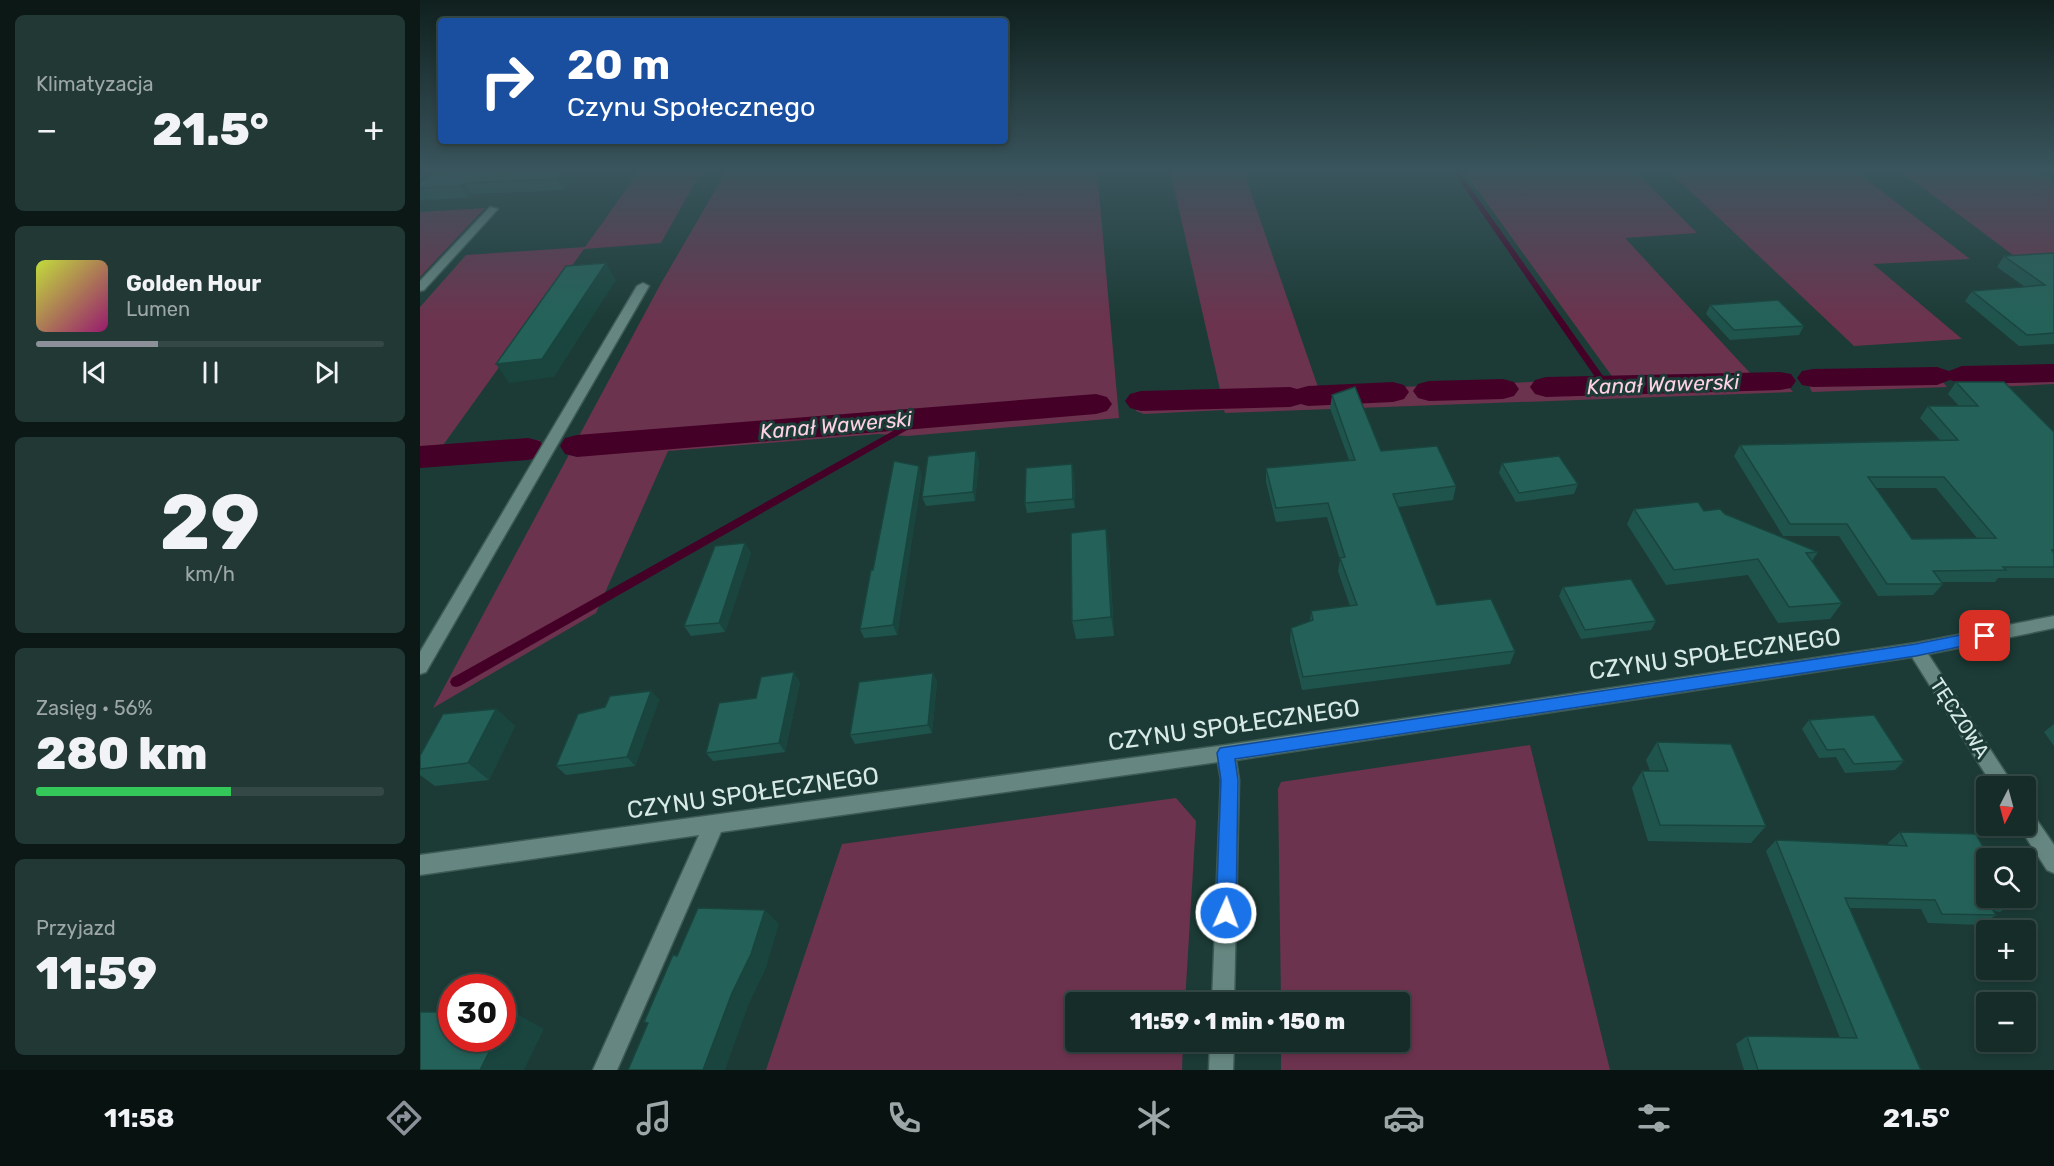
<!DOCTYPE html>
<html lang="pl">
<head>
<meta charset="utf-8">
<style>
	:root { --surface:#152c28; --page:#223834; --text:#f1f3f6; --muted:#9da7a8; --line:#344845; --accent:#8c9099 }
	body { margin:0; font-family:Rubik,sans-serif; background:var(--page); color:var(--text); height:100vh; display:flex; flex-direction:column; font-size:22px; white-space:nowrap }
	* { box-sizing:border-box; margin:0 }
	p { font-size:20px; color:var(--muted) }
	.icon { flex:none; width:33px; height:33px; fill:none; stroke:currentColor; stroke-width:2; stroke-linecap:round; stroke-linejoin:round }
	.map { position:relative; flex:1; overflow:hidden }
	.details { display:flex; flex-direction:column; gap:15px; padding:15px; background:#0c1816; width:420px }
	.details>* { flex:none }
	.banner { position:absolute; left:18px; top:18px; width:570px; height:126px; border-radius:6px; box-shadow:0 3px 9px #0003,0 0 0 2px var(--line); background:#1a4fa0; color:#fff; overflow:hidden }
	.needle { width:39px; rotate:186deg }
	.tools { position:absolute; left:1556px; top:776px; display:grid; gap:12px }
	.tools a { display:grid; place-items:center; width:60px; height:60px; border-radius:6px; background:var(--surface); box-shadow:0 3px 9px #0003,0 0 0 2px var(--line); font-size:30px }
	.speed { position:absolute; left:18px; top:974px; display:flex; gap:12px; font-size:30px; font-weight:700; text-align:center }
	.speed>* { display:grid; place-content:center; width:78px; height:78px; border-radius:50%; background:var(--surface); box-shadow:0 3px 9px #0003,0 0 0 2px var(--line); line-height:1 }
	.speed .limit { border:9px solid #d22; background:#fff; color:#111 }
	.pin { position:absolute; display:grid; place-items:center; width:51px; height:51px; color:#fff; margin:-26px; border-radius:12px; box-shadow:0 3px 9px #0006 }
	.me { position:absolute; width:66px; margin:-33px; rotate:2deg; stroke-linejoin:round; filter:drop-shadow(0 0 4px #0008) }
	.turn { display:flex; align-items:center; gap:21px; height:126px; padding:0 30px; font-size:27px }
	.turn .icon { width:78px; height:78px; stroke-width:2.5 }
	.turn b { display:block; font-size:42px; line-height:51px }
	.big { font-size:45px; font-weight:800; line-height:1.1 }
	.details .tile { flex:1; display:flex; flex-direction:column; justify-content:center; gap:9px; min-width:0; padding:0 21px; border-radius:9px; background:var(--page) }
	.details .dial { align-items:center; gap:0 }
	.dial b { font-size:78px; line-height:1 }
	.song { display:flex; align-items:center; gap:18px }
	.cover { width:72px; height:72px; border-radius:9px; background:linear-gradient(135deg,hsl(70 70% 55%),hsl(320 70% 35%)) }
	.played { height:6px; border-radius:3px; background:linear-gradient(90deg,var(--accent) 35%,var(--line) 35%) }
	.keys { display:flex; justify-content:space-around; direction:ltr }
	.heat { display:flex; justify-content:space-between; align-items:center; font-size:33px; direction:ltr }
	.charge { height:9px; border-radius:4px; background:linear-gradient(90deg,#34c759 56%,var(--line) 0) }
	.trip { position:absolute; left:645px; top:992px; width:345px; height:60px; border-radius:6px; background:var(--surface); box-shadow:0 3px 9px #0003,0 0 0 2px var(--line); font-weight:800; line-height:60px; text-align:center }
	.tabs { display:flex; height:96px; justify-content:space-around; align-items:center; background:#081210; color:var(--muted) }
	.tabs .icon { width:42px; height:42px }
	.tabs .active { color:var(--accent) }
	.tabs b { font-size:27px; color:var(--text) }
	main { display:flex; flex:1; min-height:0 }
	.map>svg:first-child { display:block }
	.green { fill:#6c334e }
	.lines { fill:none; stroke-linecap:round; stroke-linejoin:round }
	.stream { fill:#450028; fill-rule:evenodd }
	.canal { fill:#450028; fill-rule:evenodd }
	.minor-casing { stroke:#3e5a55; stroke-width:3 }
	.minor { fill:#668781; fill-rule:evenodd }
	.wall { fill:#1f544d; fill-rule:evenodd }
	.shaded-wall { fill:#19453e }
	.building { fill:#246259; stroke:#19453e; stroke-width:1.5; fill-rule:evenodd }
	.route { fill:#1a73e8; stroke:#114b97; stroke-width:1.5 }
	.labels { text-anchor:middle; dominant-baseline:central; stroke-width:6; stroke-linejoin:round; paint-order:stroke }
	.street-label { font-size:20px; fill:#d8eae6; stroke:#1c3b36 }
	.water-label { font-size:21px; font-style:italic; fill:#fed1e3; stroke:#1c3b36 }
	.near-street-label { font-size:24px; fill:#d8eae6; stroke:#1c3b36 }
</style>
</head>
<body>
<main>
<section class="details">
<div class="tile"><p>Klimatyzacja</p>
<div class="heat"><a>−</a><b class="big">21.5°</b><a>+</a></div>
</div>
<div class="tile">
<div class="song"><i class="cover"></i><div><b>Golden Hour</b><p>Lumen</p></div></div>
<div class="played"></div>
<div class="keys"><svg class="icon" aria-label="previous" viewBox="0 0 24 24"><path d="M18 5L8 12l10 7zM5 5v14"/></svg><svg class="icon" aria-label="pause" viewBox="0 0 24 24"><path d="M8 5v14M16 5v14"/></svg><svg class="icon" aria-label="next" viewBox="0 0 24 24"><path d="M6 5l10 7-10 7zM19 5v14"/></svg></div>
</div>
<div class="tile dial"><b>29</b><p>km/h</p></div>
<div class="tile"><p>Zasięg · 56%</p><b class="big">280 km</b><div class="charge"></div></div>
<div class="tile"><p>Przyjazd</p><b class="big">11:59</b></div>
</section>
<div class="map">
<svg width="1634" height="1070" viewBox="0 0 1634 1070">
	<rect width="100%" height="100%" fill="#1c3b36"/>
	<!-- green -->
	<g class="green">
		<polygon points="220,170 282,170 241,243 164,249 21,448 120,440 110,457 0,465 0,307 46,255 165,247"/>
		<polygon points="307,170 677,170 699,418 487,436 458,434 248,451 176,613 13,708 240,285"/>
		<polygon points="750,170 823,170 899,390 1194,379 1043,170 1214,170 1277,233 1205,238 1331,374 1356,372 1373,392 805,413 804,410 724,414 716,411 721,399 801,394"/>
		<polygon points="1248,170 1434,170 1550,259 1453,264 1542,339 1434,346"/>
		<polygon points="1479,170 1614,170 1634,183 1634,256 1597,258"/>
		<polygon points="65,208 0,277 0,212"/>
		<path d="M 1634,369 L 1634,384 C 1600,385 1566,393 1538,371 Z"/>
		<polygon points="1514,372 1527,387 1392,392 1385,377"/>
		<polygon points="1110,745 1190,1070 861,1070 861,1041 980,1041 980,1002 861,1002 858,789 861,782"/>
		<polygon points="756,798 776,821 765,1002 656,1002 656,1041 763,1041 762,1070 346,1070 422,844"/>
	</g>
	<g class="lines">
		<!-- stream -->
		<g class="stream">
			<polygon points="1032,170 1038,170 1188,383 1188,387 1182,387"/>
			<polygon points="498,417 503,420 501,422 40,686 36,687 32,686 30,682 32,678"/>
		</g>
		<!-- canal -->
		<g class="canal">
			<polygon points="1634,364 1634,382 1542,384 1530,380 1517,385 1393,387 1382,385 1377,378 1382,371 1393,369 1517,367 1529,371 1542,366"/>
			<polygon points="1360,372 1371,374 1376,381 1371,388 1360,390 1126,397 1115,394 1110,387 1115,380 1126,377"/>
			<polygon points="1083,379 1094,382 1099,389 1094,396 1083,399 1009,401 998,398 993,391 998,384 1009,381"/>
			<polygon points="973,382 984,385 989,392 984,399 973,402 888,406 881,404 870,407 721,411 710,408 705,401 710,394 721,391 870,387 877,389 888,386"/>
			<polygon points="676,394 687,397 692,404 687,411 676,414 157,457 145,454 140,446 145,438 157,435"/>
			<polygon points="108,438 120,441 125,449 120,457 108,460 0,468 0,446"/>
		</g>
		<defs>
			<g id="minor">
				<polygon points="70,207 78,209 4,290 0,291 0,281"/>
				<polygon points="223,283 229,286 6,672 0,674 0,652 217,286"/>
				<polygon points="1634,616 1634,628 1508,654 1594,786 1573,786 1492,657 816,760 819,780 814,1002 792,1002 801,780 798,762 301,832 197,1070 173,1070 279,835 0,875 0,855 806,745 1496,643"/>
				<polygon points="1605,810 1612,813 1634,845 1634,873 1627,870 1598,825 1605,825"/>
				<polygon points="790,1041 814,1041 813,1070 789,1070"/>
			</g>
		</defs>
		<!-- minor casing -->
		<use href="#minor" class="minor-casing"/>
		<!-- minor -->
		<use href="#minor" class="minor"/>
	</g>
	<!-- wall -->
	<g class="wall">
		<polygon points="160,170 144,190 51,194 48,198 2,200 0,198 0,183"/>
		<polygon points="1634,253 1634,344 1599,346 1545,301 1552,291 1605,287 1577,267 1584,256"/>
		<polygon points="1290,305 1384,326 1379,335 1310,340 1286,314"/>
		<path d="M 1536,382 L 1634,432 L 1634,578 L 1578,578 L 1575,582 L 1521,582 L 1523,584 L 1513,595 L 1458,596 L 1419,536 L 1363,536 L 1314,456 L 1320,445 L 1520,440 L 1500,418 L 1508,406 L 1539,406 L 1528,394 ZM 1456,488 L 1516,488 L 1557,538 L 1492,539 Z"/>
		<polygon points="912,395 961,451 1036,486 1033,500 978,507 1017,605 1095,651 1090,664 882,690 870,641 871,628 890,621 891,611 930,606 918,571 920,560 907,517 856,522 846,482 846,468 929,460 910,408"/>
		<polygon points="556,451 559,461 555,501 506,506 502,497"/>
		<polygon points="1082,463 1158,484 1154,494 1096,502 1079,473"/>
		<polygon points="654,474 655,508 607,513 605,503"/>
		<polygon points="502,475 477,635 444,638 440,629"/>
		<polygon points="1214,509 1284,511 1305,514 1398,552 1392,561 1422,603 1410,619 1358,623 1328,575 1246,585 1207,524"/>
		<polygon points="325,543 331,553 305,632 271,636 264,626"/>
		<polygon points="689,548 694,636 656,639 652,621"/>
		<polygon points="1143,587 1236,621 1231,630 1161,639 1139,596"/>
		<polygon points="513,673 517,682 512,733 435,744 430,735"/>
		<polygon points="380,682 365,752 293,761 286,753 336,698"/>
		<polygon points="231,691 239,700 215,766 146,775 136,766 185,707"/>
		<polygon points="76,709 95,726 69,780 15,786 0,775 0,756"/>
		<polygon points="1389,720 1484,761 1475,770 1425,773 1416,757 1399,758 1382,729"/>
		<polygon points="1634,724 1634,746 1624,732"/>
		<polygon points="1237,742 1346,826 1331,843 1228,841 1212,788 1222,771 1230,771 1226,760"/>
		<polygon points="1480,832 1595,902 1580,912 1574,911 1576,915 1561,925 1508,923 1501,909 1430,908 1501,1070 1324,1070 1316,1044 1327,1036 1420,1038 1346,851 1356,840 1469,845 1468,843"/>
	</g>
	<!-- shaded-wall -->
	<g class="shaded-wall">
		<polygon points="145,170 160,170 144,190 138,179"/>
		<polygon points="44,183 51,194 48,198 40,186"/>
		<polygon points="186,263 196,280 134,377 89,383 76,364"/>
		<polygon points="556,451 559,461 555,501 553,492"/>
		<polygon points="652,464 654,474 655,508 653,499"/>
		<polygon points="499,466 502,475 477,635 473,625"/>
		<polygon points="686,529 689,548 694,636 691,617"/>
		<polygon points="325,543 331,553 305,632 299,623"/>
		<polygon points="374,672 380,682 365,752 359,743"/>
		<polygon points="513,673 517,682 512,733 508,725"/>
		<polygon points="231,691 239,700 215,766 207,757"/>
		<polygon points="76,709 95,726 69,780 48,763"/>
		<polygon points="345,910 359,924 346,968 328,1006 305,1070 283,1070"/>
		<polygon points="90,1010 124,1029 104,1070 60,1070 76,1038 82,1038 82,1026"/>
	</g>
	<!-- building -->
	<g class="building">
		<polygon points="14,170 145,170 138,179 44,183 40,186 0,188 0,183"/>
		<polygon points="1634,253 1634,333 1607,335 1552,291 1625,285 1584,256"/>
		<polygon points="186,263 122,359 76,364 146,266"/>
		<polygon points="1358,300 1384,326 1314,330 1290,305"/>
		<path d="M 1536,382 L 1584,382 L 1634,432 L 1634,550 L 1632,550 L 1634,553 L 1634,567 L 1583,567 L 1586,570 L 1513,571 L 1523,584 L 1467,584 L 1427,524 L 1370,524 L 1320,445 L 1538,440 L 1508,406 L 1558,406 ZM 1448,477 L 1524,477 L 1576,538 L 1492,539 Z"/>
		<polygon points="935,387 961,451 1017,446 1036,486 973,494 1017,605 1071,599 1095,651 883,677 871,628 893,620 891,611 937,605 920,558 925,557 908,503 856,508 846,468 935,460 912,395"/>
		<polygon points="556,451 553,492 502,497 508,456"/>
		<polygon points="1139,456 1158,484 1099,493 1082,463"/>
		<polygon points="474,461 499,466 473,625 440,629 451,570 453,570"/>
		<polygon points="652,464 653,499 605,503 606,468"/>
		<polygon points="1278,502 1284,511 1300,509 1305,514 1398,552 1386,553 1422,603 1369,607 1338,559 1254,570 1214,509"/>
		<polygon points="686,529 691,617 652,621 651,533"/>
		<polygon points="325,543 299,623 264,626 295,546"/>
		<polygon points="1211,579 1236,621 1165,630 1143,587"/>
		<polygon points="374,672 359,743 286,753 299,703 336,698 341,677"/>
		<polygon points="513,673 508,725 430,735 439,682"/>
		<polygon points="231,691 207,757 136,766 158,714 185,707 190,696"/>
		<polygon points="76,709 48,763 0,769 0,756 23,714"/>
		<polygon points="1454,715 1484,761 1434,764 1424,749 1407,750 1389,720"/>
		<polygon points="1237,742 1311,744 1346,826 1240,825 1222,771 1248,771"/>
		<polygon points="1480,832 1556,834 1569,858 1566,858 1566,897 1592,897 1595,902 1568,902 1576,915 1522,914 1515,900 1425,898 1501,1070 1338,1070 1327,1036 1437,1038 1356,840 1487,846"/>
		<polygon points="278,908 345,910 331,954 312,993 283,1070 208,1070 228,1023 224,1022 253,955 257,956"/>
		<polygon points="90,1010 82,1026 82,1011"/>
		<polygon points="0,1012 32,1012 32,1038 76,1038 60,1070 0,1070"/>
	</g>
	<!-- sky -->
	<linearGradient id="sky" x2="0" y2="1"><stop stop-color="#0f201e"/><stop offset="0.53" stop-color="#3a555d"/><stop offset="1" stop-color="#3a555d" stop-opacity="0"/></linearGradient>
	<rect width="1634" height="320" fill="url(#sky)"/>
	<!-- route -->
	<polygon class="route" points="1565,630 1571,632 1573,636 1571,640 1496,656 815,759 818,780 816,913 813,920 806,923 799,920 796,913 801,780 797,753 800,748 1496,644"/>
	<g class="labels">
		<!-- street labels -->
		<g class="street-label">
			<text transform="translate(1540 718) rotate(57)">TĘCZOWA</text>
		</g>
		<!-- water labels -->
		<g class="water-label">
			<text transform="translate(1243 384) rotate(-2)">Kanał Wawerski</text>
			<text transform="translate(416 425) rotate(-5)">Kanał Wawerski</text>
		</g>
		<!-- near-street labels -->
		<g class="near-street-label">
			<text transform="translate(1295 654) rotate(-8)">CZYNU SPOŁECZNEGO</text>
			<text transform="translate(814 725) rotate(-8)">CZYNU SPOŁECZNEGO</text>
			<text transform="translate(333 793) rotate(-8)">CZYNU SPOŁECZNEGO</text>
		</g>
	</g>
</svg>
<div class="tools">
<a><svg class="needle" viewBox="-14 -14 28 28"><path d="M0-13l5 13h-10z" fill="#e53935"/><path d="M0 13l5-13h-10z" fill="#9da7a8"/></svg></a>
<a><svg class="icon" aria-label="search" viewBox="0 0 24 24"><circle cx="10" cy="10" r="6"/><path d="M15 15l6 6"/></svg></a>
<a>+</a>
<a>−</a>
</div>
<div class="speed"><div class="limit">30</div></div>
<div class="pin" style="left:1565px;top:636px;background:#d93025"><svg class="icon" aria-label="arrive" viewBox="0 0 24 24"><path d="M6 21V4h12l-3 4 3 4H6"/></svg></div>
<svg class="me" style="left:806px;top:913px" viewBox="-20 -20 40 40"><circle r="17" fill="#1a73e8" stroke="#fff" stroke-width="3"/><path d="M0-11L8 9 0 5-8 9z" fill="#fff"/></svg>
<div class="trip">11:59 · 1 min · 150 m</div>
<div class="banner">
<div class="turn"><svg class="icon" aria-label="right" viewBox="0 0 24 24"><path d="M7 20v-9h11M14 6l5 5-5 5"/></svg><div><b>20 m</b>Czynu Społecznego</div></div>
</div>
</div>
</main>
<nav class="tabs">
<b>11:58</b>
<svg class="icon active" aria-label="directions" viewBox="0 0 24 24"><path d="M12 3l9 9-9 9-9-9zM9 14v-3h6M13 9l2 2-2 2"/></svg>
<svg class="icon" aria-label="music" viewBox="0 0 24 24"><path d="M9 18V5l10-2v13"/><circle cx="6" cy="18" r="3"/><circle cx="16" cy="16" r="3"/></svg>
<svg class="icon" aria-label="phone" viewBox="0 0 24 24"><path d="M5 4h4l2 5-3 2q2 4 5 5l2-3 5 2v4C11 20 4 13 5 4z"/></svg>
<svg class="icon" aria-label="climate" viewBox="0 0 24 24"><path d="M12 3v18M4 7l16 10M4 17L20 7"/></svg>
<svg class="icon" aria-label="car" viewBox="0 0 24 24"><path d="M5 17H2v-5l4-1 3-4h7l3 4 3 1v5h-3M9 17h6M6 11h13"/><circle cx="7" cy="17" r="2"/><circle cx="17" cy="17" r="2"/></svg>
<svg class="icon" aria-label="filters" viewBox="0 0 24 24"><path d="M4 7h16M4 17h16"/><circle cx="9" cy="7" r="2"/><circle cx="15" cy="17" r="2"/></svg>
<b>21.5°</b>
</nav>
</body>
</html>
